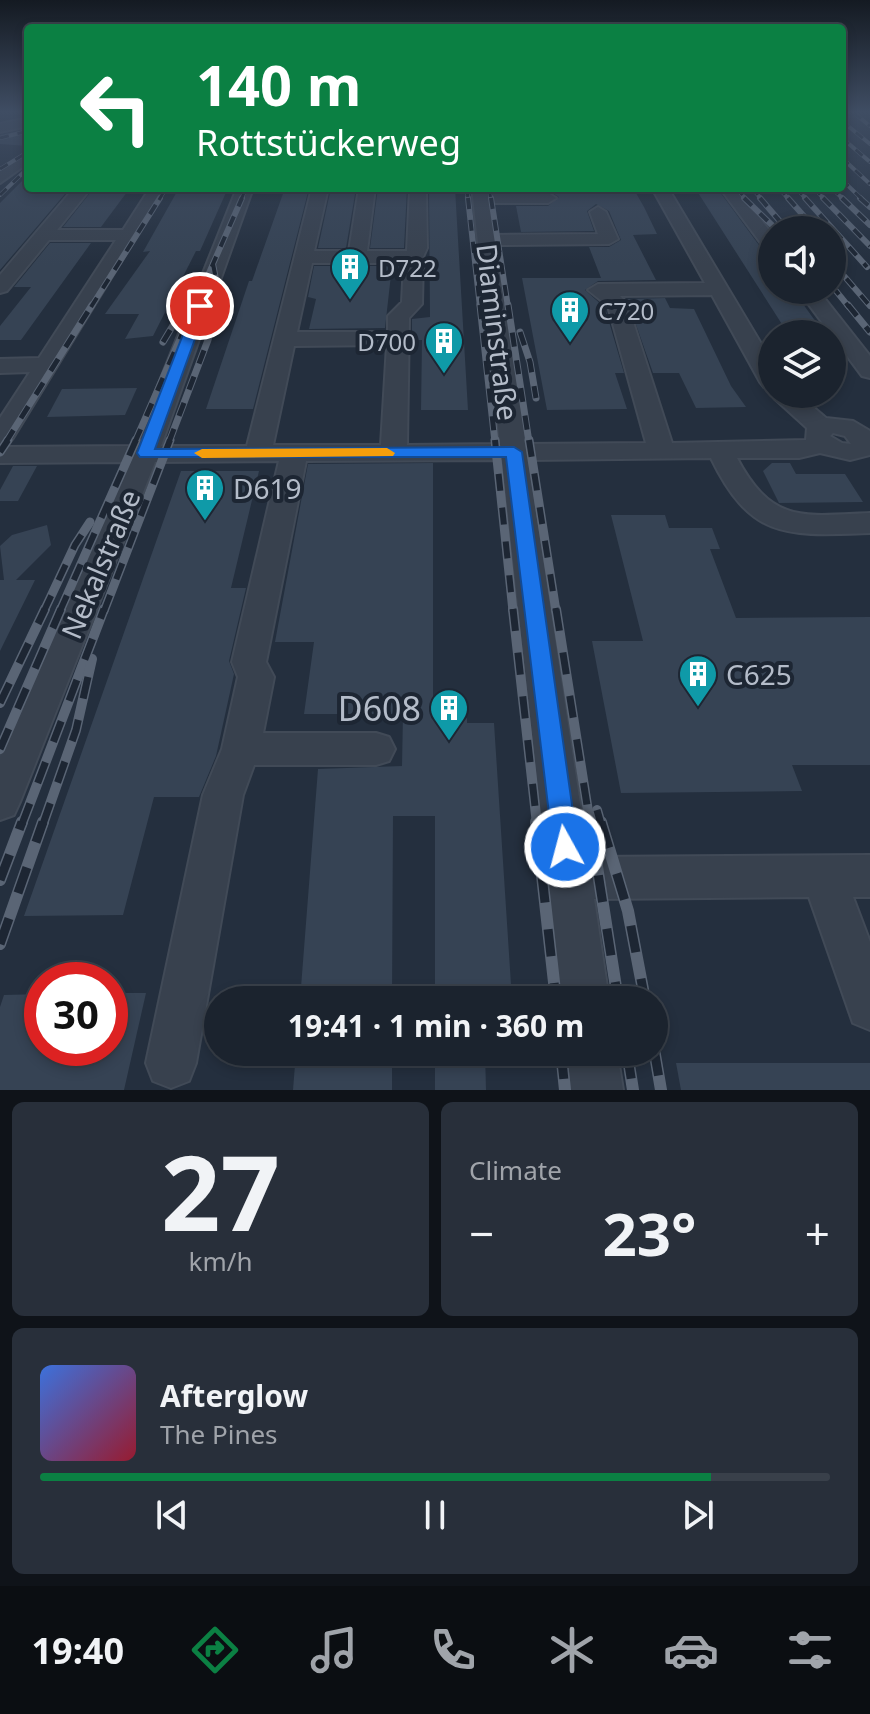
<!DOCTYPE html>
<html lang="en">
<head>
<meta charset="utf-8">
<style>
	:root { --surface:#1b232e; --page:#282f3a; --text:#f1f3f6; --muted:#a0a4aa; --line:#39404a; --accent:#0b8043 }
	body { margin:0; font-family:"Noto Sans",sans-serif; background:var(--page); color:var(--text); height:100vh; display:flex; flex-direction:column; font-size:30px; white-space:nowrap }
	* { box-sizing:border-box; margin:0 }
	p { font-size:26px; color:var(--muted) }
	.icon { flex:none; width:44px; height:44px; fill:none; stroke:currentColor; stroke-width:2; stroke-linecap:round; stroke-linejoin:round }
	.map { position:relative; height:1090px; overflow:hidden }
	.drawer { display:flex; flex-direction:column; gap:12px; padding:12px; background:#0f1319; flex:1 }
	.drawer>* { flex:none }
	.banner { position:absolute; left:24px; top:24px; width:822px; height:168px; border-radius:8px; box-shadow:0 4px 12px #0003,0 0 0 2px var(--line); background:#0b8043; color:#fff; overflow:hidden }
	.tools { position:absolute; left:758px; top:216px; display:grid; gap:16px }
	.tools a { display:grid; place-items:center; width:88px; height:88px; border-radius:50%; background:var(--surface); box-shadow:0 4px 12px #0003,0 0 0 2px var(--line); font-size:40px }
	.speed { position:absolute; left:24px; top:962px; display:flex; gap:16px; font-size:40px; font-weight:700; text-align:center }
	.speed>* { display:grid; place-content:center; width:104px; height:104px; border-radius:50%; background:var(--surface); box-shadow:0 4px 12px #0003,0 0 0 2px var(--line); line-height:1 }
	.speed .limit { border:12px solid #d22; background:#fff; color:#111 }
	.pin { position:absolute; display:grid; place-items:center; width:68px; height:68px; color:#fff; margin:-34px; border:4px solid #fff; border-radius:50%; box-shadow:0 2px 8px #0007 }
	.me { position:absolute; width:88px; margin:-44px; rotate:353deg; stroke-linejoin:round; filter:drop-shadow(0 0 6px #0008) }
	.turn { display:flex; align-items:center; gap:28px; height:168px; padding:0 40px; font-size:36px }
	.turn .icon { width:104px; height:104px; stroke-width:2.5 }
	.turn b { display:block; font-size:56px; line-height:68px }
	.big { font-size:60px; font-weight:700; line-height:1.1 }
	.drawer .tile { flex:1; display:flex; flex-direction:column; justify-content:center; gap:12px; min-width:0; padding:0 28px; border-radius:12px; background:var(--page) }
	.drawer .dial { align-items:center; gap:0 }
	.dial b { font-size:104px; line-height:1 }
	.song { display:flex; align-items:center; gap:24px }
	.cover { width:96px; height:96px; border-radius:12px; background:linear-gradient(135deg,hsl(220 70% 55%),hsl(350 70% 35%)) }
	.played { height:8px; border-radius:4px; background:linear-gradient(90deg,var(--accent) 85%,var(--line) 85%) }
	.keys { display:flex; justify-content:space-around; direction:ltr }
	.heat { display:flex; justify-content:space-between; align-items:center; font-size:44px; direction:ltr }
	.drawer .tiles { flex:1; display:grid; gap:12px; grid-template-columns:1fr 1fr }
	.tile:last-child { grid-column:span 2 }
	.trip { position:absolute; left:204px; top:986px; width:464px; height:80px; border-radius:40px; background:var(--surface); box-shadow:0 4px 12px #0003,0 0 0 2px var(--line); font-weight:700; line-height:80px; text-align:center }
	.menu { display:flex; height:128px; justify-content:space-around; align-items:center; background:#0b0e12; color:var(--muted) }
	.menu .icon { width:56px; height:56px }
	.menu .active { color:var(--accent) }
	.menu b { font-size:36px; color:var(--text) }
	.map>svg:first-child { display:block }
	.building { fill:#364354 }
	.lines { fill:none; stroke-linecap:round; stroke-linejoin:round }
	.minor-casing { stroke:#414a57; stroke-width:4 }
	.minor { fill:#38414e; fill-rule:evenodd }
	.rail-far5-casing { stroke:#5a6575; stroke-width:4 }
	.rail-far4-casing { stroke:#5a6575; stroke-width:6 }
	.rail-far3-casing { stroke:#5a6575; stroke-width:7 }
	.rail-far2-casing { stroke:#5a6575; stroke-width:9 }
	.rail-far1-casing { stroke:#5a6575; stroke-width:10 }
	.rail-casing { stroke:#5a6575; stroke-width:12 }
	.rail-far5 { stroke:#1d2633; stroke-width:3; stroke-dasharray:9; stroke-linecap:butt }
	.rail-far4 { stroke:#1d2633; stroke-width:4; stroke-dasharray:11; stroke-linecap:butt }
	.rail-far3 { stroke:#1d2633; stroke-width:5; stroke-dasharray:14; stroke-linecap:butt }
	.rail-far2 { stroke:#1d2633; stroke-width:6; stroke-dasharray:17; stroke-linecap:butt }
	.rail-far1 { stroke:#1d2633; stroke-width:7; stroke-dasharray:22; stroke-linecap:butt }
	.rail { stroke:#1d2633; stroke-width:9; stroke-dasharray:27; stroke-linecap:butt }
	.route { fill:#1a73e8; stroke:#114b97; stroke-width:2 }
	.slow { fill:#f59e0b }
	.labels { text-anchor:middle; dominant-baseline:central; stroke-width:8; stroke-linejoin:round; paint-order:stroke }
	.far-poi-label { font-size:24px; fill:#b4bcc9; stroke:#1d2633; text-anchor:start }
	.street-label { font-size:28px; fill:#b4bcc9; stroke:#1d2633 }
	.poi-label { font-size:28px; fill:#b4bcc9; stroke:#1d2633; text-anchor:start }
	.near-poi-label { font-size:34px; fill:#b4bcc9; stroke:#1d2633; text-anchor:end }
</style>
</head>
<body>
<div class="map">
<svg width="870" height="1090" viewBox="0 0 870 1090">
	<rect width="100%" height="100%" fill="#242f3e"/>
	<!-- building -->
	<g class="building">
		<polygon points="28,129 28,146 0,144 0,135"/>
		<polygon points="28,175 28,188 70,188 0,270 0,203"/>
		<polygon points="94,188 130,188 101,227 63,227"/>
		<polygon points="179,188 228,188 200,251 196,251 153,336 125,339 139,314 105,314 150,251 143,252"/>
		<polygon points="285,188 309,188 253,409 206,409 249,281 252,281"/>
		<polygon points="331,188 356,188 346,248 318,248"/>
		<polygon points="378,188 407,188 404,248 370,248"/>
		<polygon points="429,188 455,188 468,410 421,410 422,340 412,340 412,319 430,317"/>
		<polygon points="512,188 633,188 644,207 657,234 633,235 656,280 598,281 585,290 605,308 624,373 615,373 627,409 547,410 522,278 601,278 589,247 609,247 621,240 609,211 596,204 587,211 594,231 521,232 516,206 548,206 559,197 548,190"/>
		<polygon points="695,188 717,188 764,252 772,254 772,290 793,290 821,329 785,329"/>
		<polygon points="50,243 91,243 21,340 0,340 0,326 31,287 14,287"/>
		<polygon points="314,266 392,266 385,328 309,329 316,299 308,297"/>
		<polygon points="665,298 670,308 694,309 731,386 746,407 696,408 679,373 653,373 627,299"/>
		<polygon points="137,388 125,415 47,417 62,389"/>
		<polygon points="433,463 433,712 467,711 467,723 494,723 512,1000 435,1000 435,816 393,816 392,1000 300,1000 318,769 402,766 403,714 304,714 314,642 275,642 308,464"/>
		<polygon points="772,463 790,463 796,474 845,474 863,502 779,503 763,471"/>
		<polygon points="13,466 37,466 18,501 0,501 0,490"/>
		<polygon points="181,471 259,471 231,588 246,588 229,661 234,674 216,756 199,797 154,797 123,915 24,916"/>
		<polygon points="611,515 665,515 669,528 712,528 720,549 710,549 736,618 870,617 870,765 792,765 802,791 621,793 592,641 643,641"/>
		<polygon points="47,525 51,545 16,580 35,580 0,651 0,580 4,580 0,546 12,535"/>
		<polygon points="110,993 146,993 124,1090 0,1090 0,1007 4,995 42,994 42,1048 110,1048"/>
		<polygon points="296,1052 392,1052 392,1090 293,1090"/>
		<polygon points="435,1052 485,1052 486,1090 435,1090"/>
		<polygon points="676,1063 870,1063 870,1090 681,1090"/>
	</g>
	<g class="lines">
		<defs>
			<g id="minor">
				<polygon points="28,118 28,126 0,132 0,124"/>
				<polygon points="28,152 28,163 0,183 0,170"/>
				<polygon points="74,188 91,188 57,230 123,230 150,188 166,188 13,438 9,443 0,446 0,418 30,372 0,373 0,359 39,358 116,240 49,240 7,291 0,293 0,275"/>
				<path d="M 237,188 L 253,188 L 161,446 L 247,446 L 312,188 L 328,188 L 314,251 L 349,251 L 359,188 L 375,188 L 367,251 L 407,251 L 410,188 L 426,188 L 427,248 L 423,257 L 422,304 L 409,318 L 407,445 L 500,444 L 472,188 L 488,188 L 489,193 L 548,193 L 556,198 L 548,203 L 490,203 L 495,235 L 598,234 L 590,212 L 598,207 L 606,212 L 618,239 L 609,244 L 497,245 L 526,444 L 646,443 L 608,306 L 588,290 L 598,284 L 705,283 L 652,188 L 668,188 L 772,362 L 772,389 L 764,387 L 760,382 L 712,295 L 620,296 L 627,303 L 672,443 L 806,440 L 807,428 L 775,399 L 772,394 L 798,394 L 826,418 L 853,421 L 870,431 L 870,455 L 850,460 L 820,453 L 799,458 L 737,458 C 772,524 803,516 870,513 L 870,533 C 786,536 751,540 711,458 L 528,460 L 588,857 L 870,855 L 870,897 L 853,897 L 870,942 L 870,1030 L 853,1023 L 809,897 L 594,899 L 609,1000 L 561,1000 L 502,460 L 306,461 L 266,662 L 274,677 L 263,733 L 376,733 L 389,737 L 395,749 L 389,761 L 376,765 L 254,765 L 243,795 L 196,1063 L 189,1081 L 171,1088 L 153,1081 L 146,1063 L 203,795 L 222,749 L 238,677 L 232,662 L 279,461 L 155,462 L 20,802 L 14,815 L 0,820 L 0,756 L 128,462 L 0,463 L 0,447 L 134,446 ZM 312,263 L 404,263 L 402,302 L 388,316 L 388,332 L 297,332 ZM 387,345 L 381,445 L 273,445 L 294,346 ZM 833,433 L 845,436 L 851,444 L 842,443 L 830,436 Z"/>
				<polygon points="720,188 736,188 772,234 772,251 766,250"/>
				<polygon points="798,290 818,290 870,356 870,378 862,376"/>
				<polygon points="567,1052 617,1052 623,1090 571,1090"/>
			</g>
		</defs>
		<!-- minor casing -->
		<use href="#minor" class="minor-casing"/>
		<!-- minor -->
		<use href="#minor" class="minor"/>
		<defs>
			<g id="rail-far5">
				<polyline points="854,113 870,126"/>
				<polyline points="842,121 870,144"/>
				<polyline points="0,138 28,131"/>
				<polyline points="842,138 870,162"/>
				<polyline points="842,158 870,184"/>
				<polyline points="0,169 28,152"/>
				<polyline points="842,180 863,200"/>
				<polyline points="467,188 468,200"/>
				<polyline points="489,188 491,200"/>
				<polyline points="737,188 746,200"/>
				<polyline points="752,188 762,200"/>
				<polyline points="779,188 789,200"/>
				<polyline points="796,188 807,200"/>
				<polyline points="814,188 825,200"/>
				<polyline points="832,188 844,200"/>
				<polyline points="0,195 28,168"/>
				<polyline points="159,200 166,188"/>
				<polyline points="241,200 246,188"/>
			</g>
			<g id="rail-far4">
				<polyline points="468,198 480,307"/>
				<polyline points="491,198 508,307"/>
				<polyline points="744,198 777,230"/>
				<polyline points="760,198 783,225"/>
				<polyline points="788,198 816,230"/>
				<polyline points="805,198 867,267"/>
				<polyline points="823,198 870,246"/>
				<polyline points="842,198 870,225"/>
				<polyline points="860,198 870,207"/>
				<polyline points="832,262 870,306"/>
				<polyline points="213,264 219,294 216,307"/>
				<polyline points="832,286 849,307"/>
				<polyline points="91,307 160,198"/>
				<polyline points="194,307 242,198"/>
			</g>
			<g id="rail-far3">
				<polyline points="480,305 495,442"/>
				<polyline points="508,305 529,442"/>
				<polyline points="848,305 870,332"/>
				<polyline points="520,332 530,362 536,398"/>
				<polyline points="163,342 178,317"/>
				<polyline points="6,442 92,305"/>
				<polyline points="135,442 195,305"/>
				<polyline points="169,442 208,340 216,305"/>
			</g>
			<g id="rail-far2">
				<polyline points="495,440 513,611"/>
				<polyline points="529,440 556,611"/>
				<polyline points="0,452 8,440"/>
				<polyline points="44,611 75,545 90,522"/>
				<polyline points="60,611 136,440"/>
				<polyline points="104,611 170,440"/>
			</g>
			<g id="rail-far1">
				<polyline points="513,609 537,824"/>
				<polyline points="556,609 590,824"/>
				<polyline points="0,703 45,609"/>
				<polyline points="0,749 61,609"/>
				<polyline points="597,810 601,824"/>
				<polyline points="22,824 104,609"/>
				<polyline points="43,824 76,730 92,659"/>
			</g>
			<g id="rail">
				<polyline points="536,822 556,1000"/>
				<polyline points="590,822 618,1000"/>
				<polyline points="601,822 628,911 645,1000"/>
				<polyline points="0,880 22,822"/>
				<polyline points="0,944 43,822"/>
				<polyline points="654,1049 661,1090"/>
				<polyline points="561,1052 565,1090"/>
				<polyline points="627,1052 633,1090"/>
			</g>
		</defs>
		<!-- rail-far5 casing -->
		<use href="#rail-far5" class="rail-far5-casing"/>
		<!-- rail-far4 casing -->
		<use href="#rail-far4" class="rail-far4-casing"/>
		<!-- rail-far3 casing -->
		<use href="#rail-far3" class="rail-far3-casing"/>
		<!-- rail-far2 casing -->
		<use href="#rail-far2" class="rail-far2-casing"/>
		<!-- rail-far1 casing -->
		<use href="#rail-far1" class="rail-far1-casing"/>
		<!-- rail casing -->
		<use href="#rail" class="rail-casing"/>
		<!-- rail-far5 -->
		<use href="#rail-far5" class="rail-far5"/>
		<!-- rail-far4 -->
		<use href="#rail-far4" class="rail-far4"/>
		<!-- rail-far3 -->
		<use href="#rail-far3" class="rail-far3"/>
		<!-- rail-far2 -->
		<use href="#rail-far2" class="rail-far2"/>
		<!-- rail-far1 -->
		<use href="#rail-far1" class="rail-far1"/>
		<!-- rail -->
		<use href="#rail" class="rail"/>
	</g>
	<!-- sky -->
	<linearGradient id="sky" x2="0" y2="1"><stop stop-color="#141a22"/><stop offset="0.42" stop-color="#3f4d63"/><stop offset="1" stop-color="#3f4d63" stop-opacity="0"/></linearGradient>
	<rect width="870" height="266" fill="url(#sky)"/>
	<!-- route -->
	<polygon class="route" points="200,302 207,306 155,449 514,447 522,452 578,847 574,856 565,859 556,856 553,847 506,457 140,457 137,453 194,306"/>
	<!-- slow -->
	<polygon class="slow" points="387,448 395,453 393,456 202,458 194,453 202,449"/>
	<!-- icons -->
	<defs>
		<symbol id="building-pin" viewBox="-11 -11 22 30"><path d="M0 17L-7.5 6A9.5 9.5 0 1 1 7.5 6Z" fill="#0f9aa8" stroke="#1d2633"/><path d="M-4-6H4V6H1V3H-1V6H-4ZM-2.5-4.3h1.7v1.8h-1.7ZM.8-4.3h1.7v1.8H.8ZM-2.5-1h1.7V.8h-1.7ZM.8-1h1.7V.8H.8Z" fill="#fff"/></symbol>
	</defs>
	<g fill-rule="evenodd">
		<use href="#building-pin" x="328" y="245" width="44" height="60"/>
		<use href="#building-pin" x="548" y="288" width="44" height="60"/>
		<use href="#building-pin" x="422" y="319" width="44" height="60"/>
		<use href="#building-pin" x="183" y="466" width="44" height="60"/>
		<use href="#building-pin" x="676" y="652" width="44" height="60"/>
		<use href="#building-pin" x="427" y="686" width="44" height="60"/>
	</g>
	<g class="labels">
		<!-- far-poi labels -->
		<g class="far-poi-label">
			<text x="378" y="267">D722</text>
			<text x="598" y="310">C720</text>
			<text x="416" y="341" text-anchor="end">D700</text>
		</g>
		<!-- street labels -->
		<g class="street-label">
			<text transform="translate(498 332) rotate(83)">Diaminstraße</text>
			<text transform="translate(100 564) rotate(-67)">Nekalstraße</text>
		</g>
		<!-- poi labels -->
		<g class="poi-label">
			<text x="233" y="488">D619</text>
			<text x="726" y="674">C625</text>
		</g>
		<!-- near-poi labels -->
		<g class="near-poi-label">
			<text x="421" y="708">D608</text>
		</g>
	</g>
</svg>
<div class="tools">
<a><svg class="icon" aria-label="sound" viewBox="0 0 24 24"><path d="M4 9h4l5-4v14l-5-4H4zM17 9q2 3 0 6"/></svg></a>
<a><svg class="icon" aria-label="layers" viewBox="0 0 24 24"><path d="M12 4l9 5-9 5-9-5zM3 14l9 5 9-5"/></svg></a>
</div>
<div class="speed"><div class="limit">30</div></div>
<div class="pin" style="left:200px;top:306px;background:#d93025"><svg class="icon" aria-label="arrive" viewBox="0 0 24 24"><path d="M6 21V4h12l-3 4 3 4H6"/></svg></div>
<svg class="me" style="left:565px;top:847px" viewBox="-20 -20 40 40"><circle r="17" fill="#1a73e8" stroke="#fff" stroke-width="3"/><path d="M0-11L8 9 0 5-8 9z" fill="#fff"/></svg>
<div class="trip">19:41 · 1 min · 360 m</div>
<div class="banner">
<div class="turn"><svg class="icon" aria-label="left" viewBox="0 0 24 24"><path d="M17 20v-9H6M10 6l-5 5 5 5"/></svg><div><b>140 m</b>Rottstückerweg</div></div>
</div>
</div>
<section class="drawer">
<div class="tiles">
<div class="tile dial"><b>27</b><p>km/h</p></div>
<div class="tile"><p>Climate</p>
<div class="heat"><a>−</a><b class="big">23°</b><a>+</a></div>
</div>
<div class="tile">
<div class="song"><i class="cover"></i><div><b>Afterglow</b><p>The Pines</p></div></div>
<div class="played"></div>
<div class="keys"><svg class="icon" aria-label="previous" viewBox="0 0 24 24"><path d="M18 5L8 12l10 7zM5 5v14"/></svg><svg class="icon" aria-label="pause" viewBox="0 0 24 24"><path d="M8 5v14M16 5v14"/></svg><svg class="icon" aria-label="next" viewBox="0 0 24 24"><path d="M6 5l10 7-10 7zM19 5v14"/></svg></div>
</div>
</div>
</section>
<nav class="menu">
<b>19:40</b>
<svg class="icon active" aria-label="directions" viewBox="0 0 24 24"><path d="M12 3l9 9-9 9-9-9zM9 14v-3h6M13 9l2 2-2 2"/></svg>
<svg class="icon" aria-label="music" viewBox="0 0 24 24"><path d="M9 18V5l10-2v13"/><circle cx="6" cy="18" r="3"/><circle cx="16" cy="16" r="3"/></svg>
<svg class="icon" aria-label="phone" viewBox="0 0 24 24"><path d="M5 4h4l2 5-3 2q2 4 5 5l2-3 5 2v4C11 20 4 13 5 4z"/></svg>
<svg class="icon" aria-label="climate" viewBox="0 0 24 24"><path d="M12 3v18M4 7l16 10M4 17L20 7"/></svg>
<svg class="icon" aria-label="car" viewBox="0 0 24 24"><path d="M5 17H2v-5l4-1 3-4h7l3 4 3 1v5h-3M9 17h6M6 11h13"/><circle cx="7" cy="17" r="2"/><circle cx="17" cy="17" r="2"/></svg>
<svg class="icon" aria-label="filters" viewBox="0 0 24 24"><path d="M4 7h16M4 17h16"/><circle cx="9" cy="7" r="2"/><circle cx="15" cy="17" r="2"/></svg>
</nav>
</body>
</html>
